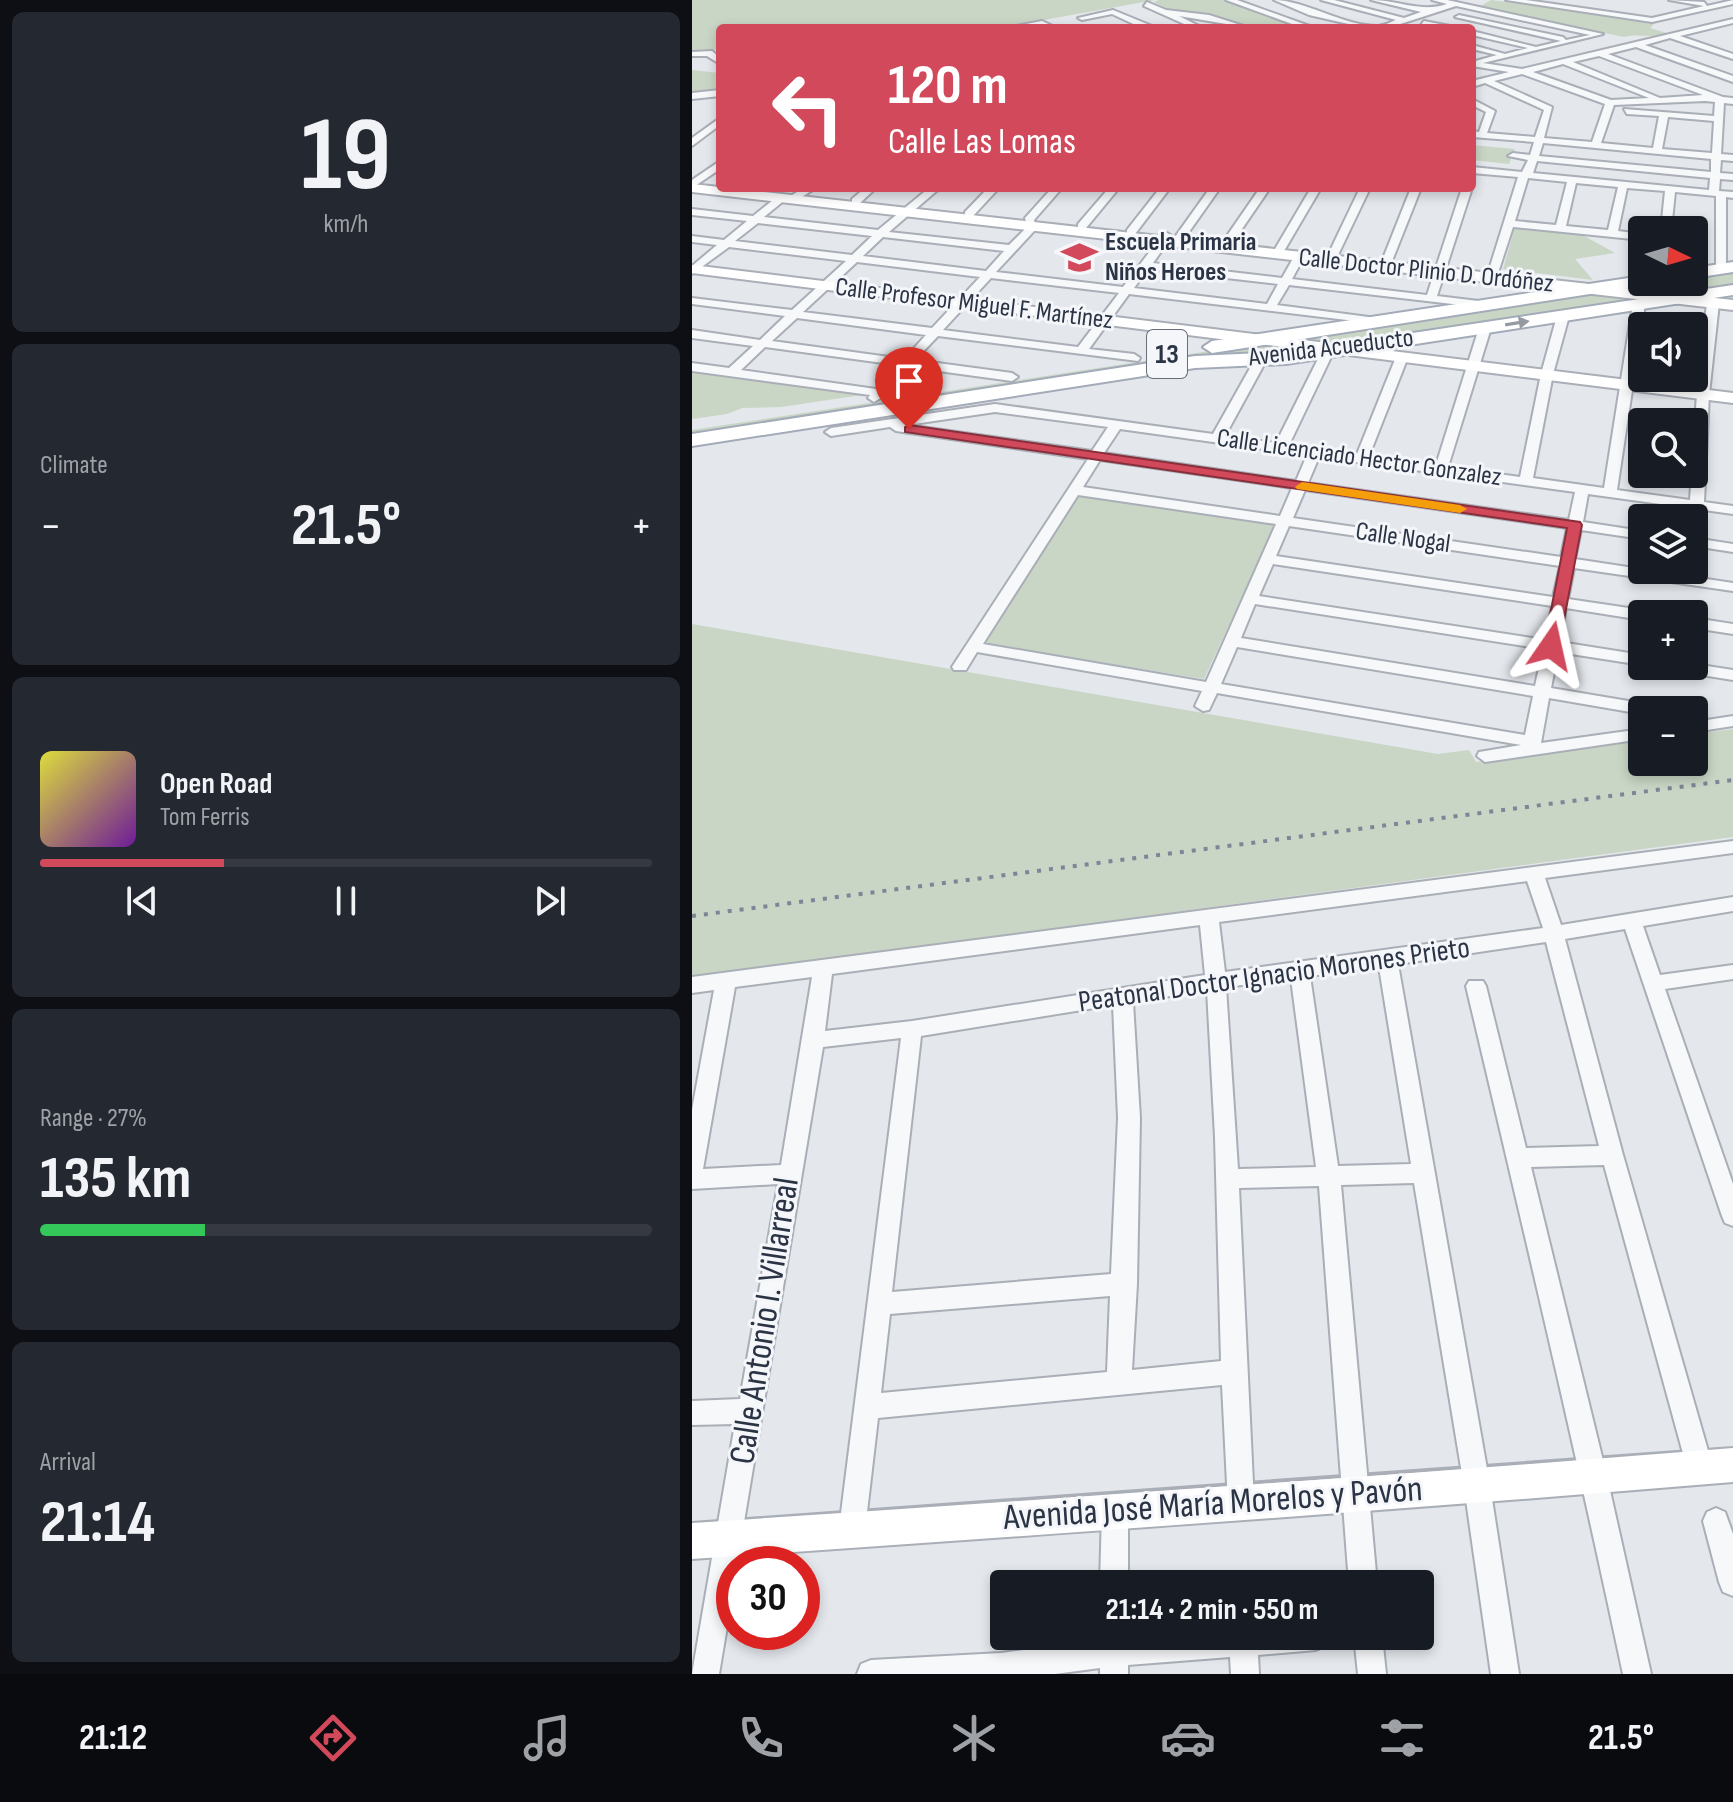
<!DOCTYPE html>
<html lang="en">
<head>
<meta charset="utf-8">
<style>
	:root { --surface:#171b24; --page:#242831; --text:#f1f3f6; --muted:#9ea1a6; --line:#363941; --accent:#d1495b }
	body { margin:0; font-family:"Sofia Sans Condensed",sans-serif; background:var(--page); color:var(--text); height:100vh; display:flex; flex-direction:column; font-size:30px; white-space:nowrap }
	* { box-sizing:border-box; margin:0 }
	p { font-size:26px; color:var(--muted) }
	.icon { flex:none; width:44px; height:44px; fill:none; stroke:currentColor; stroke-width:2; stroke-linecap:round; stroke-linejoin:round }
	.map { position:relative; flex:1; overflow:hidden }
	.panel { display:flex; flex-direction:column; gap:12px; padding:12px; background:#0d0f14; width:692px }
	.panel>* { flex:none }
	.banner { position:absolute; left:24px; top:24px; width:760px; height:168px; border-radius:8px; box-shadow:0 4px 12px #0003; background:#d1495b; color:#fff; overflow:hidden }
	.needle { width:52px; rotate:95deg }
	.buttons { position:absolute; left:936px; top:216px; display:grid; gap:16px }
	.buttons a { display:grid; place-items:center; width:80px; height:80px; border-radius:8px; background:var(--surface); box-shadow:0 4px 12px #0003; font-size:40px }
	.speed { position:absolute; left:24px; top:1546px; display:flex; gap:16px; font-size:40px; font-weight:700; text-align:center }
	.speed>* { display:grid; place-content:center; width:104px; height:104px; border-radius:50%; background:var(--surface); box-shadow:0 4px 12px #0003; line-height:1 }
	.speed .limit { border:12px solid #d22; background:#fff; color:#111 }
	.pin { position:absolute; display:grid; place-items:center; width:68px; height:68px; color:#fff; margin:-82px -34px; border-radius:50% 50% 50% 0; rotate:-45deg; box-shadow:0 0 8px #0007 }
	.pin .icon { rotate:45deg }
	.me { position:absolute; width:88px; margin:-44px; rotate:11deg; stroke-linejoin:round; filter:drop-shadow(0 0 6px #0008) }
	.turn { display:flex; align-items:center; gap:28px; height:168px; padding:0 40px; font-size:36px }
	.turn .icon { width:104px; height:104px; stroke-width:2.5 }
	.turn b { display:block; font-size:56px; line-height:68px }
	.big { font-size:60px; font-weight:700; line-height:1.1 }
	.panel .widget { flex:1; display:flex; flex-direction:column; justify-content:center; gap:12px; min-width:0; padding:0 28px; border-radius:12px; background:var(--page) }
	.panel .dial { align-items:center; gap:0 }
	.dial b { font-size:104px; line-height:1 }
	.song { display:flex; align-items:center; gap:24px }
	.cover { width:96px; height:96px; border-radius:12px; background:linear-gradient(135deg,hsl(60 70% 55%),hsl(280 70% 35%)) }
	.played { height:8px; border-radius:4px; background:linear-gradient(90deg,var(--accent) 30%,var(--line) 30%) }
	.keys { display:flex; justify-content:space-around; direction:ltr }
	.heat { display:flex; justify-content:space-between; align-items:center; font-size:44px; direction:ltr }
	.charge { height:12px; border-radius:6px; background:linear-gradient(90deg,#34c759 27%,var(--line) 0) }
	.trip { position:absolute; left:298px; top:1570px; width:444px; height:80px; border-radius:8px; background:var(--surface); box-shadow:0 4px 12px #0003; font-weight:700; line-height:80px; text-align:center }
	.menu { display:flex; height:128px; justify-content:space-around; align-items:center; background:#090b0e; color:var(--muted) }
	.menu .icon { width:56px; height:56px }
	.menu .selected { color:var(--accent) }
	.menu b { font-size:36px; color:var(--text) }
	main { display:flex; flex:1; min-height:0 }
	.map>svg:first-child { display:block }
	.green { fill:#c9d6c5 }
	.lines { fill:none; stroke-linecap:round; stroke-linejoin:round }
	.street-casing { stroke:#a9aeb7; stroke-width:4 }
	.secondary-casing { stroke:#a9aeb7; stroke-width:4 }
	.primary-casing { stroke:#a3abb8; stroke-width:4 }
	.street { fill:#f7f8fa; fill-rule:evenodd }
	.secondary { fill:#fff; fill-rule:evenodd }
	.primary { fill:#fff; fill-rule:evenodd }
	.rail { stroke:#7d8696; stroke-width:4; stroke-dasharray:4 8; stroke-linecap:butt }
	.oneway { fill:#959aa2 }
	.route { fill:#d1495b; stroke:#882f3b; stroke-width:2 }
	.slow { fill:#f59e0b }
	.labels { text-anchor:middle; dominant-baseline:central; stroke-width:6; stroke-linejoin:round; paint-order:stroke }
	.far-poi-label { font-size:26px; font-weight:bold; fill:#2b3445; stroke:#f4f6f9; text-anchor:start }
	.far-street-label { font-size:26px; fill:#2b3445; stroke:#f4f6f9 }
	.shield { fill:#f4f6f9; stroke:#676e7b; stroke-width:2 }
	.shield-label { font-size:28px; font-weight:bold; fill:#2b3445 }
	.street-label { font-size:30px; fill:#2b3445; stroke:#f4f6f9 }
	.near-street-label { font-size:36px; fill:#2b3445; stroke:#f4f6f9 }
</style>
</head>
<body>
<main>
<section class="panel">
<div class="widget dial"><b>19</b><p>km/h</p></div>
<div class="widget"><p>Climate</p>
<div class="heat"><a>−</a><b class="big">21.5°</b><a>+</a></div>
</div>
<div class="widget">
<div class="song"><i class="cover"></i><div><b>Open Road</b><p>Tom Ferris</p></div></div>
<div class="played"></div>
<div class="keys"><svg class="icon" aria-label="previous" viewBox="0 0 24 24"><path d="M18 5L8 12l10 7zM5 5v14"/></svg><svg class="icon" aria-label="pause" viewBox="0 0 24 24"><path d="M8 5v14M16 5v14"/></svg><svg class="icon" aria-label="next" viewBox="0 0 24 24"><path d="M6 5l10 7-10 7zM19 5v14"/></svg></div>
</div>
<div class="widget"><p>Range · 27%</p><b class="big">135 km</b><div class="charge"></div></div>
<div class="widget"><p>Arrival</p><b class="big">21:14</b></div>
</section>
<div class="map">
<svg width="1041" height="1674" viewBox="0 0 1041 1674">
	<rect width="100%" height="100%" fill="#e4e7ec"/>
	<!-- green -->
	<g class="green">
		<polygon points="0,0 463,0 308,28 28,28 28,49 0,54"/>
		<polygon points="467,0 534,0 616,28 561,28 517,15 479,11 462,2"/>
		<path d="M 799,0 L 956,20 L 963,23 L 958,28 L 978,34 C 961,39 948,33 932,37 L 787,7 Z"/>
		<polygon points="0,70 28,73 28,91 0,95"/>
		<polygon points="780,145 823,149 817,164 780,160"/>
		<polygon points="823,227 885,232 923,253 883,259 901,280 811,269"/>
		<polygon points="1041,271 1041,285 1000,292 955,286 967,282 1002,282 1002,277"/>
		<polygon points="897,292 955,298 656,345 611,340"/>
		<polygon points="564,344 613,351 0,436 0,430"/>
		<polygon points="0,371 170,395 89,407 50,408 35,414 0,419"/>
		<polygon points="388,494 584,523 512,679 292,644"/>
		<polygon points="0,624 746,754 777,750 784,762 950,740 950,762 1002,762 1002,734 1041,729 1041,837 0,977"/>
	</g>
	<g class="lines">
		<defs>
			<g id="street">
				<polygon points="534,0 545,0 623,28 611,28"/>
				<path d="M 582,0 C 612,0 655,27 686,26 C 691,26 699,22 704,20 L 629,0 L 642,0 L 712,18 L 729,12 L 679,0 C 706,0 729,13 755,4 L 740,0 L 755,0 L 911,34 L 791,63 L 830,69 L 1041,19 L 1041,23 L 988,36 L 1041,54 L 1041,59 L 978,38 L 953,45 L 1041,76 L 1041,82 L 944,47 L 916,54 L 1031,97 L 1041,98 L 1041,104 L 1032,103 L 1029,154 L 1041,155 L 1041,161 L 1029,160 L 1028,173 L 1041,174 L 1041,180 L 1028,179 L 1027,191 L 1041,192 L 1041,198 L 1034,197 L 1034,269 L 1029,272 L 1024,269 L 1024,196 L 983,192 L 979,230 L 969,230 L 973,191 L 935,188 L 926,231 L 950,234 L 950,240 L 821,227 L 806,273 L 801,276 L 796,273 L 826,177 L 780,173 L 780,167 L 830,172 L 836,160 L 816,156 L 821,153 L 838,155 L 842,142 L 780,137 L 780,131 L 787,132 L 794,112 L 780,105 L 780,99 L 803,111 L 795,133 L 843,137 L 852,110 L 793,83 L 780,87 L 780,81 L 817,72 L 780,66 L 780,62 L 805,55 L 780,49 L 780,45 L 813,54 L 836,48 L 780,35 L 780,31 L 844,47 L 869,41 L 763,17 L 767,15 L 871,37 L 874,40 L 898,35 L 764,6 L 696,28 L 674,28 L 617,15 ZM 907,56 L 1011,95 L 968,98 L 881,62 ZM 871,64 L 957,98 L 919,100 L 841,72 ZM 830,74 L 913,104 L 900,142 L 852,138 L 860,107 L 802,81 ZM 1013,101 L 1023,102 L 1022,116 L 932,109 L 935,114 L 967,116 L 961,148 L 909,143 L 922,105 ZM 976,117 L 1022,121 L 1020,153 L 970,149 ZM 851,143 L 1019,159 L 1019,172 L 847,156 ZM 845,161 L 1018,178 L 1017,190 L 841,173 ZM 836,178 L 875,182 L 864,225 L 823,221 ZM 884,183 L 926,187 L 916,230 L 874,226 Z"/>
				<polygon points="814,0 834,0 960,18 1012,6 977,0 1012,2 1015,6 1041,0 1041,4 960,22"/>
				<polygon points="455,2 474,10 517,15 558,28 487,16 511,28 501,28 452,6"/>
				<polygon points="421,10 460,26 461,28 450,28 420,14 390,20 386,18"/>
				<polygon points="350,21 365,28 349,25 314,28"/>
				<polygon points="732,21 758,26 759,28 729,25"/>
				<polygon points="20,51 28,58 28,64 15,56 0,56 0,52"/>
				<polygon points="28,90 28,96 0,99 0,93"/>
				<polygon points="28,118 28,125 0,146 0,138"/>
				<polygon points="28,161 28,169 0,188 0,180"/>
				<path d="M 112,188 L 124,188 L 103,201 L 94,199 L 72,217 L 186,230 L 237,188 L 248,188 L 197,232 L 317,245 L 335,227 L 333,218 L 360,188 L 370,188 L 342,220 L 344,229 L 304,272 L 431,287 L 471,234 L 475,233 L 480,236 L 461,263 L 590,278 L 603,255 L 607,254 L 612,257 L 600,279 L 735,295 L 770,188 L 780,188 L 745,296 L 795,302 L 801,305 L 795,308 L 597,285 L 585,305 L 692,319 L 694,321 L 688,324 L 437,294 L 397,349 L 442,354 L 448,358 L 446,361 L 246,336 L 223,360 L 320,373 L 326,377 L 320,381 L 217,367 L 196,390 L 208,392 L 208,398 L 190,397 L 182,402 L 176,398 L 178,395 L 0,371 L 0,363 L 37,368 L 61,346 L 0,338 L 0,330 L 68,340 L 93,316 L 0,304 L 0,298 L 100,310 L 154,261 L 37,247 L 0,274 L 0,266 L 25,245 L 0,242 L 0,236 L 32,240 L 55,221 L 0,215 L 0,209 L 61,216 L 86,196 L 95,198 ZM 66,223 L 180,236 L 160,255 L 43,241 ZM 191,237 L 312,251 L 294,271 L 171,256 ZM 165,262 L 288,277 L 240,328 L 111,312 ZM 456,269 L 586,284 L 575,304 L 442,288 ZM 299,278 L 427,293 L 386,347 L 251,330 ZM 105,318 L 234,335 L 212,359 L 80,341 ZM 73,347 L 206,365 L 184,389 L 49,370 Z"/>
				<polygon points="173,188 184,188 168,203 160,203 160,199"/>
				<polygon points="296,188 307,188 281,216 273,216 273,212"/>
				<polygon points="417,188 427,188 394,228 386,228 386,224"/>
				<polygon points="468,188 478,188 443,234 435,234 435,230"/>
				<polygon points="518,188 528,188 492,239 484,239 483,237"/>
				<polygon points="568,188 578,188 539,245 531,245 530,243"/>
				<polygon points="619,188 629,188 592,251 584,251 583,249"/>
				<polygon points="668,188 678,188 646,255 637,257 636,255"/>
				<polygon points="719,188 729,188 700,261 691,263 690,261"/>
				<path d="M 1021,300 L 1027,303 L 1017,394 L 1012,502 L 1041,506 L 1041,514 L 896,494 L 891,522 L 950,531 L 950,539 L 889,530 L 883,559 L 1041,583 L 1041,591 L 882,568 L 876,599 L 950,610 L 957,614 L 950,614 L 950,620 L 874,608 L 868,642 L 950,655 L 950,665 L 866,652 L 859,688 L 960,705 L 968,710 L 950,710 L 950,714 L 857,698 L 849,743 L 950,729 L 950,739 L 793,762 L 785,756 L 787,752 L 829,745 L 525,693 L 517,710 L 511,711 L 503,706 L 510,691 L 285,652 L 274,670 L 262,670 L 260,667 L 396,459 L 204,431 L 198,427 L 139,436 L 133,432 L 139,428 L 303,404 L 521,434 L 562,361 L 568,357 L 574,361 L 533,436 L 584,443 L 629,353 L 635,349 L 641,353 L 597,445 L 665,454 L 704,357 L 710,353 L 716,357 L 677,456 L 744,465 L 787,328 L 793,325 L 799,328 L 756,467 L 828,477 L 849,374 L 865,316 L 871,313 L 877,316 L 861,374 L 841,478 L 912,488 L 941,304 L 947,301 L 953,304 L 925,490 L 998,500 L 1005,394 L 1015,303 ZM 303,412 L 416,427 L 400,451 L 215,425 ZM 428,429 L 615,455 L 604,481 L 412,453 ZM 627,457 L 883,492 L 877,520 L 616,483 ZM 408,460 L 600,488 L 588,516 L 391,487 ZM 613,490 L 875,528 L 869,557 L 601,518 ZM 386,495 L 584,524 L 514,682 L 291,644 ZM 597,526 L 868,566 L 861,597 L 584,556 ZM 581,564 L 860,606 L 853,640 L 567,596 ZM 563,604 L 851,649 L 843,686 L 549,638 ZM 545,647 L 841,696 L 833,735 L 529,684 Z"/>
				<polygon points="1002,538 1041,544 1041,552 1002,546"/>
				<polygon points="1002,618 1041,624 1041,634 1002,628"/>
				<polygon points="1002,664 1041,670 1041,680 984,671 976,666"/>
				<polygon points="1041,716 1041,726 1002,732 1002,722"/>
				<path d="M 1041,841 L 1041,853 L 853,878 L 869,925 L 1041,897 L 1041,911 L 951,926 L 968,975 L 1041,965 L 1041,979 L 973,989 L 1041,1184 L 1041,1226 L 1033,1223 L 1030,1216 L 933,929 L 873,939 L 931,1155 L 1021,1468 L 1017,1477 L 1008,1481 L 999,1477 L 995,1468 L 912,1165 L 839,1167 L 915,1477 L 959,1674 L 931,1674 C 882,1443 828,1214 774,986 L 777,981 L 791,981 L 794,986 L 834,1148 L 907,1146 L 854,942 L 706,964 L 798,1486 L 827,1674 L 799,1674 L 772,1486 L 722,1183 L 649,1185 L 685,1584 L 657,1584 L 627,1186 L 547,1188 L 562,1504 L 558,1513 L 549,1517 L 540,1513 L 536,1504 L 530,1385 L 186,1418 L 173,1529 L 169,1538 L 160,1542 L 151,1538 L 147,1529 L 209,1038 L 131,1047 L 45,1564 L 42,1564 L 42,1585 L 27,1674 L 0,1674 L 43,1424 L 0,1425 L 0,1401 L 48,1399 L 86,1184 L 0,1189 L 0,1110 L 22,990 L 0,993 L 0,977 ZM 835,881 L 851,928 L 533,972 L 527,922 ZM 508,925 L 513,975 L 220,1021 L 133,1031 L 140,974 ZM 687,967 L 719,1164 L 646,1166 L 618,976 ZM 120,977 L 89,1165 L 11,1169 L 43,987 ZM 599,979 L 624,1167 L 546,1169 L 534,987 ZM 515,990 L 523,1137 L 529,1361 L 440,1370 L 445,1284 L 448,1118 L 441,1002 ZM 421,1005 L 426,1118 L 419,1274 L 200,1292 L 229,1036 ZM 418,1296 L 415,1372 L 189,1393 L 198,1314 Z"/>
				<polygon points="423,1499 432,1503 436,1512 436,1584 408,1584 410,1512 414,1503"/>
				<polygon points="1024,1508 1033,1512 1041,1534 1041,1596 1031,1592 1027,1582 1011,1521 1015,1512"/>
				<polygon points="408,1636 638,1636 634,1646 624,1650 566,1655 567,1674 539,1674 538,1657 436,1665 436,1674 408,1674 408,1668 363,1674 165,1674 169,1664 179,1660 309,1653 408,1640"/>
				<polygon points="662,1636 690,1636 694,1674 666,1674"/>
			</g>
			<g id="secondary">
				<polygon points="0,184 1041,300 1041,310 0,192"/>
				<polygon points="0,265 1041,393 1041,403 0,273"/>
				<path d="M 1041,1448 L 1041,1482 C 694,1511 347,1535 0,1559 L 0,1523 C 347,1500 694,1476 1041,1448 Z"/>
			</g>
			<g id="primary">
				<polygon points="1041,262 1041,272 1002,278 1002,268"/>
				<polygon points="950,276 950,282 958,282 956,285 520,353 511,347 520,341"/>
				<polygon points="1041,285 1041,295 594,364 503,368 0,446 0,434 503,356 594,352"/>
			</g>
		</defs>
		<!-- street casing -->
		<use href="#street" class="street-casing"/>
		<!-- secondary casing -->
		<use href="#secondary" class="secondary-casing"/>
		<!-- primary casing -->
		<use href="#primary" class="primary-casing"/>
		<!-- street -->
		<use href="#street" class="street"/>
		<!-- secondary -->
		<use href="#secondary" class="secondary"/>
		<!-- primary -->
		<use href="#primary" class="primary"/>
		<!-- rail -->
		<polyline class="rail" points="0,916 1041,780"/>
	</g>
	<!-- one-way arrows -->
	<defs><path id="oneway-solid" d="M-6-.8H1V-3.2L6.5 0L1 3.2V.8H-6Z" transform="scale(2)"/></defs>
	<use class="oneway" href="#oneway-solid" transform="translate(825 323) rotate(-9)"/>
	<!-- route -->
	<polygon class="route" points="217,425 888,522 890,525 867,646 859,650 852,646 875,528 213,432 213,427"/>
	<!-- slow -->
	<polygon class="slow" points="610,482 768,505 775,509 768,513 605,489 603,487"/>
	<!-- icons -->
	<defs>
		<symbol id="school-bare" viewBox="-9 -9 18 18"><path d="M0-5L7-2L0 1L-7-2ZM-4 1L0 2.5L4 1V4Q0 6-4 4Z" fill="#d1495b" stroke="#f4f6f9" stroke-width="2.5" paint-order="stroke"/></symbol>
	</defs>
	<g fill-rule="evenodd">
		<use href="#school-bare" x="362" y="232" width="51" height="51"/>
	</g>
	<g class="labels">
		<!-- far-poi labels -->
		<g class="far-poi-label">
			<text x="413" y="242">Escuela Primaria<tspan x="413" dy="30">Niños Heroes</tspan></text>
		</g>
		<!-- far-street labels -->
		<g class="far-street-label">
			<text transform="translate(734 271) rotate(6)">Calle Doctor Plinio D. Ordóñez</text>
			<text transform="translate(282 304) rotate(7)">Calle Profesor Miguel F. Martínez</text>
			<text transform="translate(639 348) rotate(-7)">Avenida Acueducto</text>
			<text transform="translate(667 458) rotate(8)">Calle Licenciado Hector Gonzalez</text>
			<text transform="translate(711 538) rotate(8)">Calle Nogal</text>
		</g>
		<!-- shield labels -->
		<rect class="shield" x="455" y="330" width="40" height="48" rx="6"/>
		<g class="shield-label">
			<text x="475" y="354">13</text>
		</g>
		<!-- street labels -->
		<g class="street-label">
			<text transform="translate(582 975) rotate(-8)">Peatonal Doctor Ignacio Morones Prieto</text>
		</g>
		<!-- near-street labels -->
		<g class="near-street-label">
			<text transform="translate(73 1321) rotate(-81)">Calle Antonio I. Villarreal</text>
			<text transform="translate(521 1504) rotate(-4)">Avenida José María Morelos y Pavón</text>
		</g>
	</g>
</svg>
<div class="buttons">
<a><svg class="needle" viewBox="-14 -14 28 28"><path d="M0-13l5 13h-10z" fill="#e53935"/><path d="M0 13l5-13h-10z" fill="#9ea1a6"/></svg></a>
<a><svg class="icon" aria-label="sound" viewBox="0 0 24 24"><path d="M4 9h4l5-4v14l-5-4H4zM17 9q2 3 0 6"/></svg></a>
<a><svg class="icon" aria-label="search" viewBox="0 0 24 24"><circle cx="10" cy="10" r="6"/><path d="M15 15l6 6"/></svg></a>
<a><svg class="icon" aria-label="layers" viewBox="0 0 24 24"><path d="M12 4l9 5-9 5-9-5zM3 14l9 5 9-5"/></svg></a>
<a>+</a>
<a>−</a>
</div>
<div class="speed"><div class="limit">30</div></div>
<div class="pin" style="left:217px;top:429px;background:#d93025"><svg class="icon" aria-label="arrive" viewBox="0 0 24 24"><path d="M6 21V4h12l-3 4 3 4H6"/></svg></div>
<svg class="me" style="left:859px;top:646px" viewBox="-20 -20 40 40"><path d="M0-17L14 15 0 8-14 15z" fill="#d1495b" stroke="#fff" stroke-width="4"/></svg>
<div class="trip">21:14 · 2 min · 550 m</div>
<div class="banner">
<div class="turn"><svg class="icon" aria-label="left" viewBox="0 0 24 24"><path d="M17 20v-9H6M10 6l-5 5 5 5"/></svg><div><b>120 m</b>Calle Las Lomas</div></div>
</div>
</div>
</main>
<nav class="menu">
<b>21:12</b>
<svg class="icon selected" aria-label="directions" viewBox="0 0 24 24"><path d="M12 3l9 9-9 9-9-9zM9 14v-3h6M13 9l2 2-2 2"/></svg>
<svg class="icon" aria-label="music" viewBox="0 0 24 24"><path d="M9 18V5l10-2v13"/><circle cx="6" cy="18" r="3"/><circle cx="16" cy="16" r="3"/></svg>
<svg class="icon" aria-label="phone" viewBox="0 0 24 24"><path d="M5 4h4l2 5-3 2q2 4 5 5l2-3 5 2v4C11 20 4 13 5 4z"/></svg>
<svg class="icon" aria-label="climate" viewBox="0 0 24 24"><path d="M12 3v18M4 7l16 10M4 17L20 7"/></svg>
<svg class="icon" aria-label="car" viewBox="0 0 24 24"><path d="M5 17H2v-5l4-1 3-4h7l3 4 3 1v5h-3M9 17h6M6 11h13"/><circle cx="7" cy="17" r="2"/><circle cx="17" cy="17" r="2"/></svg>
<svg class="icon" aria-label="filters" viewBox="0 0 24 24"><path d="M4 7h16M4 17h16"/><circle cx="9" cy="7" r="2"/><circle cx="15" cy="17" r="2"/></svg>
<b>21.5°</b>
</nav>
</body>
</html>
